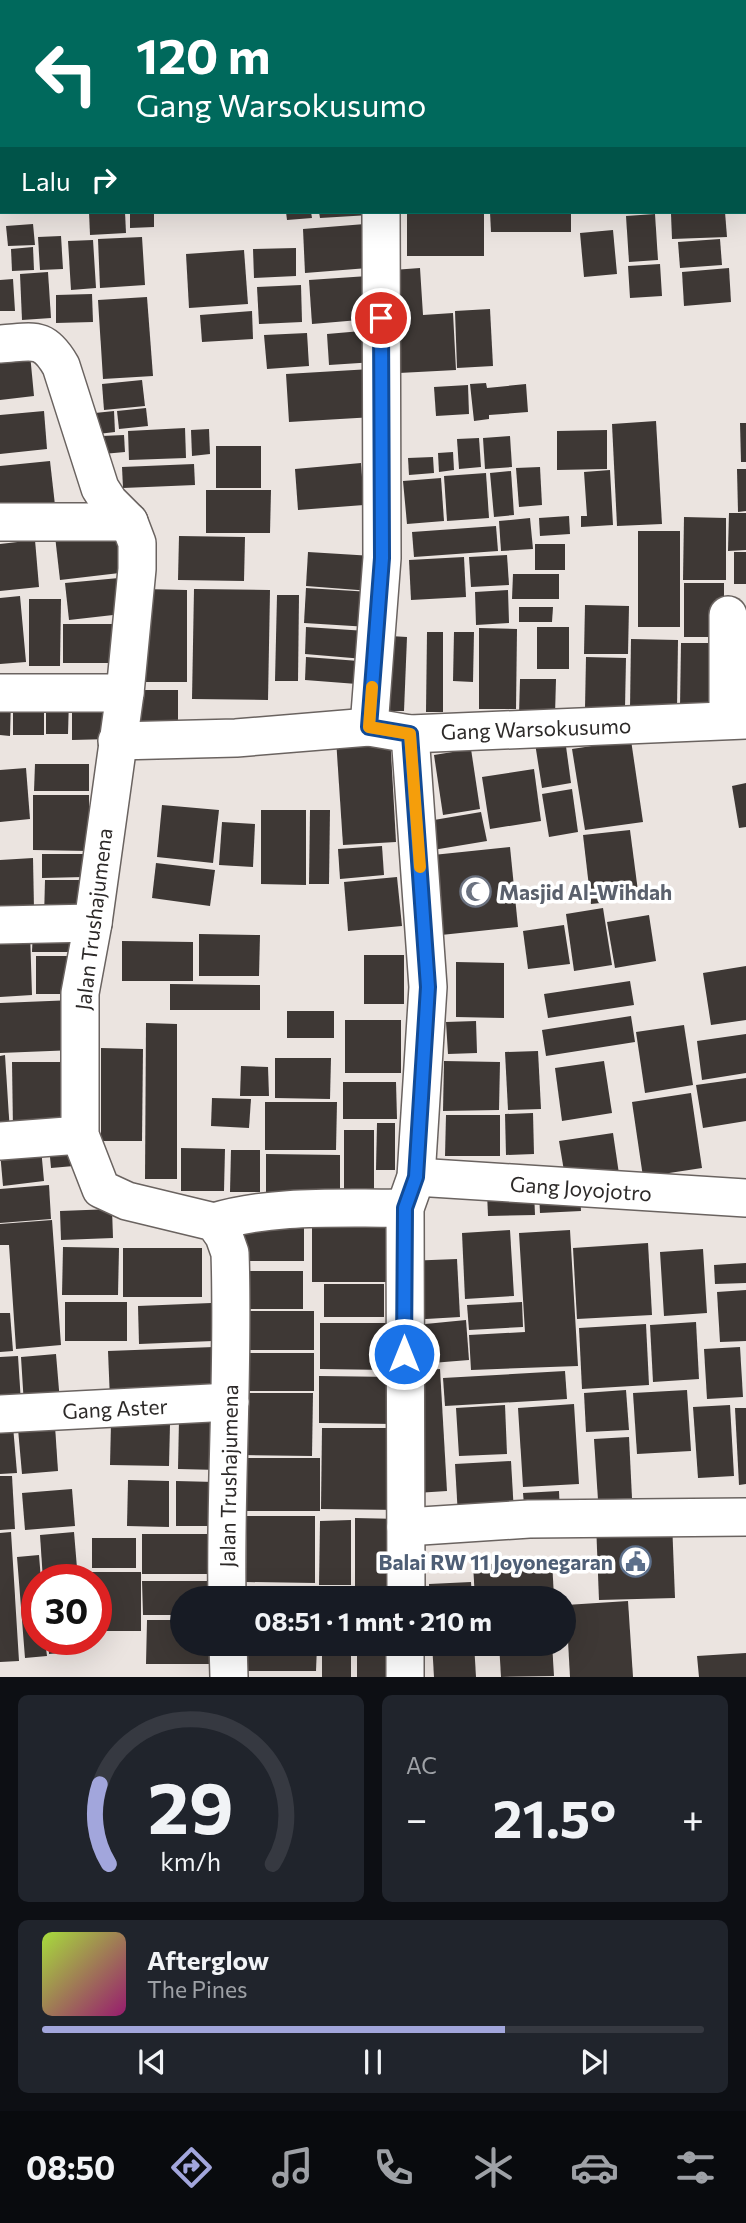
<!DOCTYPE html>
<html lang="id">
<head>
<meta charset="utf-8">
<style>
	:root { --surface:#171b24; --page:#20242c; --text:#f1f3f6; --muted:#9ea1a6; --line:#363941; --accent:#a2a6dc }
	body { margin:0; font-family:Commissioner,sans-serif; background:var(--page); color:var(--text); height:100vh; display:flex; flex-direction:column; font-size:26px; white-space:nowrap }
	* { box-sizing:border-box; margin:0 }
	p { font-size:23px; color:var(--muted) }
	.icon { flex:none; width:38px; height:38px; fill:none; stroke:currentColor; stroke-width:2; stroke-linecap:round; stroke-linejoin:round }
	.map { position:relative; height:1677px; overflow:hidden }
	.details { display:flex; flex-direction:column; gap:18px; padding:18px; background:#0d0f14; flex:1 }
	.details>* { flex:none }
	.top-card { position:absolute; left:0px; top:0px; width:747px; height:214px; box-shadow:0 7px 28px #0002; background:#00695c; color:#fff; overflow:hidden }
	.speed { position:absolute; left:21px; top:1564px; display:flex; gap:14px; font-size:35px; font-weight:700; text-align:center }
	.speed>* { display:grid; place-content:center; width:91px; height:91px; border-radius:50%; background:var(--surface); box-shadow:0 7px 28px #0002; line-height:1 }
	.speed .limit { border:10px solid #d22; background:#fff; color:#111 }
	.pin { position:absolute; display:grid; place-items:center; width:60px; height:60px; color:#fff; margin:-30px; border:4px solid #fff; border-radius:50%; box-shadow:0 2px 7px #0007 }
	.me { position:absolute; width:77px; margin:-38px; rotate:0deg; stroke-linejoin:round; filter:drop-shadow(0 0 5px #0008) }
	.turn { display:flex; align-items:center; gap:24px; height:147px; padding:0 21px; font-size:32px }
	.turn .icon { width:91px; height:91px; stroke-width:2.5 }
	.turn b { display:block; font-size:49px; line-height:60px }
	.then { display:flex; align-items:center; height:66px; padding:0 21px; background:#0003; gap:14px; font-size:26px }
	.big { font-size:52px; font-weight:700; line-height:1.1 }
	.details .tile { flex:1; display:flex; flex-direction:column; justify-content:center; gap:10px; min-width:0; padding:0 24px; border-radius:10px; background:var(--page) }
	.details .dial { align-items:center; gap:0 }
	.dial svg { height:182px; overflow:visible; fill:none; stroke:var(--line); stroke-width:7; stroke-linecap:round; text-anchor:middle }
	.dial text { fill:var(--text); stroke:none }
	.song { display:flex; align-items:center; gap:21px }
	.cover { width:84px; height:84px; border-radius:10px; background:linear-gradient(135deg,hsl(80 70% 55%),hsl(320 70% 35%)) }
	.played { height:7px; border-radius:4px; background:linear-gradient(90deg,var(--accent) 70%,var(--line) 70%) }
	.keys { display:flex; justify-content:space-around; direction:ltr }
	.heat { display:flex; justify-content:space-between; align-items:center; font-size:38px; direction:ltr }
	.details .tiles { flex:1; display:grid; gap:18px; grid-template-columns:1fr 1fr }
	.tile:last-child { grid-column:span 2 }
	.trip { position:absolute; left:170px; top:1586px; width:406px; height:70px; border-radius:35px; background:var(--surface); box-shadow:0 7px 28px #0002; font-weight:700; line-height:70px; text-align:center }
	.menu { display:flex; height:112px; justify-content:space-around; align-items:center; background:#090b0e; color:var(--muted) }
	.menu .icon { width:49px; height:49px }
	.menu .current { color:var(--accent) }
	.menu b { font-size:32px; color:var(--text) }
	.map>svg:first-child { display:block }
	.building { fill:#3e3835 }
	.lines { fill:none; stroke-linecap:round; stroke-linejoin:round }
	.minor-casing { stroke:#6a6360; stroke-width:40 }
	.minor { stroke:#fff; stroke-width:37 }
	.route-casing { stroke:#114b97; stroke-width:18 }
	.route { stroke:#1a73e8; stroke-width:12 }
	.slow { stroke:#f59e0b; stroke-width:12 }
	.labels { text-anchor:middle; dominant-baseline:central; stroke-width:7; stroke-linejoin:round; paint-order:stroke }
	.street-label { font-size:21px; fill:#2d2a29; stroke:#fff }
	.worship-label { font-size:21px; font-weight:bold; fill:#5b616d; stroke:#fff; text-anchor:start }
	.service-label { font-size:21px; font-weight:bold; fill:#4e5e75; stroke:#fff; text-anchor:end }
</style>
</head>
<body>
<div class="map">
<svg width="746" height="1677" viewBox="0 0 746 1677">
	<rect width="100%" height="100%" fill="#ebe4e0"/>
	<!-- building -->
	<g class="building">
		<polygon points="89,212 125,212 126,233 90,235"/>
		<polygon points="130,212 154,212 154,227 130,228"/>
		<polygon points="286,212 311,212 312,218 287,220"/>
		<polygon points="319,212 369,212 370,215 320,218"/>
		<rect x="407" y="212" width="77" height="44"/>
		<polygon points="490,212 571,212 571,232 491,232"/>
		<polygon points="725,212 727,237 672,239 671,214"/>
		<polygon points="655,214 658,260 629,262 626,216"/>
		<polygon points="33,224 35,245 8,246 6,226"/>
		<polygon points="365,224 368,268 305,273 303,229"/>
		<polygon points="613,230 617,274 584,277 580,233"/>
		<polygon points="61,236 63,269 40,270 38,237"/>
		<polygon points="142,237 145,285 100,288 98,239"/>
		<polygon points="720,239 722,265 680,268 678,242"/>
		<polygon points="93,240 96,288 71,290 68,241"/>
		<polygon points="33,247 34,270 12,271 11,249"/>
		<polygon points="296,248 296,276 254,278 253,249"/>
		<polygon points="244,250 248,304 189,308 186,254"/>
		<polygon points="660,264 662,296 630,298 628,266"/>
		<polygon points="420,268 423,315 453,313 456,370 399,373 393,270"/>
		<polygon points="729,268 731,302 684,306 682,272"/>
		<polygon points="48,272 51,318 22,320 20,274"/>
		<polygon points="368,276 371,319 312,324 309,280"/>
		<polygon points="13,279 15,311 0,311 0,280"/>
		<polygon points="301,285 302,322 259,324 257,287"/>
		<polygon points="92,294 93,322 56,323 56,295"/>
		<polygon points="147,297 153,376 103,379 98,300"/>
		<polygon points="490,309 493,366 457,368 455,311"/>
		<polygon points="252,311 253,339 202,342 200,315"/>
		<polygon points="373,330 375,362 329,365 327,334"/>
		<polygon points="307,333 309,366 267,369 264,335"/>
		<polygon points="30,354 34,396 0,400 0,357"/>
		<polygon points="371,369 374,417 289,422 286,374"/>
		<polygon points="142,380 145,406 104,410 102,384"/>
		<polygon points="486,383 487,388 526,384 528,412 489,415 489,419 474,421 470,384"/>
		<polygon points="468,385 469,414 436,416 434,387"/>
		<polygon points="146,408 148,426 119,429 117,411"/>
		<polygon points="44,411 47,449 0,454 0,415"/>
		<polygon points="114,411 115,432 98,434 95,413"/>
		<polygon points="656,421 662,524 617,526 612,424"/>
		<polygon points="740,423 746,423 746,462 741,462"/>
		<polygon points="185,428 186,458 129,460 128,431"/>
		<polygon points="209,429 210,454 192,456 191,430"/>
		<polygon points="607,430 607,469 557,470 557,431"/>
		<polygon points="124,435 125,452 103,454 102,436"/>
		<polygon points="510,436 512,467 485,469 483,438"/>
		<polygon points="479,438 481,467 459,469 457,439"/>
		<rect x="216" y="446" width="45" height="42"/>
		<polygon points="453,452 454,470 439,472 438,453"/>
		<polygon points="433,457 434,473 409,475 408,458"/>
		<polygon points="50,461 56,514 0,519 0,466"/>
		<polygon points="361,463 364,505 298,510 295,469"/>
		<polygon points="194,464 195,485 123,488 122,467"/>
		<polygon points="540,467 542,505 519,507 516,468"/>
		<polygon points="737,469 746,469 746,511 738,512"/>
		<polygon points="610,470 613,525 581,527 581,516 587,516 584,472"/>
		<polygon points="511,471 514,515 494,517 490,473"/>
		<polygon points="486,473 489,518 447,521 444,476"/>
		<polygon points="441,478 444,521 407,524 403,481"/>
		<polygon points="206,490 271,490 270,533 206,533"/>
		<polygon points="729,513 746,513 746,550 728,551"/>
		<polygon points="569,516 570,534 540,536 539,518"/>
		<polygon points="684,517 726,518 726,580 683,580"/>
		<polygon points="530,518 533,549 501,551 499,521"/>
		<polygon points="496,526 498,551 414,557 412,532"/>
		<polygon points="123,528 128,572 60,580 55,536"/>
		<rect x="638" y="531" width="42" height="96"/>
		<polygon points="179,536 245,537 244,581 178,580"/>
		<polygon points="35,540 39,587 0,591 0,544"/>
		<rect x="535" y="544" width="30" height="26"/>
		<polygon points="308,552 373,556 371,591 306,586"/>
		<rect x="734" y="552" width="12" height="32"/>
		<polygon points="507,555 509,585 471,587 469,557"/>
		<polygon points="464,557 466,597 411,600 409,560"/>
		<polygon points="513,574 559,574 559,599 512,599"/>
		<polygon points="119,578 122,614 69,620 65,583"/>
		<rect x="684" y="583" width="40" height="54"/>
		<polygon points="306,588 371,592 369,627 304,623"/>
		<polygon points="144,589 187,590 187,682 143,682"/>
		<polygon points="194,589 270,590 268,700 192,699"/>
		<polygon points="508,590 509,623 476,625 475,592"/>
		<polygon points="277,595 299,595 298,681 275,681"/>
		<polygon points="20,596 26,662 0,664 0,598"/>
		<polygon points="29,599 61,599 60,666 29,666"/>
		<polygon points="585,605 629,606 628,654 584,654"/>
		<polygon points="519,607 553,607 552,622 519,622"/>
		<polygon points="63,624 122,624 121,663 63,663"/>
		<polygon points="306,627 366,631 364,659 305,654"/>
		<rect x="537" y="627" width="32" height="42"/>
		<polygon points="479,628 517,629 516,709 479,709"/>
		<polygon points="427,632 443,632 443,712 426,712"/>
		<polygon points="454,632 474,632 473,682 453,681"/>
		<polygon points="390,636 407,637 404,711 387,711"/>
		<polygon points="631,639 678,640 677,709 630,709"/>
		<polygon points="681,643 724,643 722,708 680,708"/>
		<polygon points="306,657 359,661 357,684 305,680"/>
		<polygon points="586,657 626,658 625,708 585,708"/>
		<polygon points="520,679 556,679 555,715 519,715"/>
		<rect x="139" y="690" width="39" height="42"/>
		<polygon points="72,696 111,697 110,739 72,740"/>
		<polygon points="13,698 44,699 44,735 13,735"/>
		<polygon points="46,699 69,699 68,734 46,734"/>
		<polygon points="0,700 11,700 10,736 0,735"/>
		<polygon points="390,735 396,842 343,845 336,739"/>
		<polygon points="565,739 571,783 542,788 535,743"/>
		<polygon points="631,740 643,822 585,830 572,749"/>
		<polygon points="471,749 480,809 443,815 434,755"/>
		<polygon points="35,764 89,764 89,791 34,791"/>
		<polygon points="26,768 30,819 0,822 0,770"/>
		<polygon points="534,769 541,821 490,829 482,777"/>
		<polygon points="746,783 746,827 739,828 732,786"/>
		<polygon points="572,789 578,832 549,837 542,794"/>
		<polygon points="33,795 89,795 89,851 33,850"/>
		<polygon points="162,805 219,810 213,863 157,857"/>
		<polygon points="261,810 306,810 306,885 261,884"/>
		<polygon points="310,810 330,810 329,884 309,884"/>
		<polygon points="481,812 487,841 433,850 428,821"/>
		<polygon points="222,822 255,824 253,867 219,865"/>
		<polygon points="630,830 639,899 591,904 583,835"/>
		<polygon points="382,846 384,875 340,879 338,849"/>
		<polygon points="510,847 518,927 441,935 433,855"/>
		<polygon points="42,854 83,854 84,877 42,878"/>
		<polygon points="33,858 34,909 0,911 0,860"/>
		<polygon points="156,863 215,870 210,906 152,898"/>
		<polygon points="397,877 402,926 348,931 344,882"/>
		<polygon points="45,880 86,880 86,918 44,918"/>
		<polygon points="603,908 612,965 574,971 566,914"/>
		<polygon points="649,915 656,961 615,968 607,922"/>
		<polygon points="564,925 570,964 528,969 523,931"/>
		<polygon points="33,930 81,930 81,952 32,952"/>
		<polygon points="30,932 32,995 0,997 0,934"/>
		<polygon points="199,934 260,935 259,976 199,976"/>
		<polygon points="122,941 193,942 193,981 122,981"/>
		<rect x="364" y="955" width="40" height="49"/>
		<rect x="36" y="956" width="41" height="38"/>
		<polygon points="456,962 504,963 504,1018 456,1017"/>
		<polygon points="746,966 746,1020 711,1025 703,973"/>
		<polygon points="630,981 634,1005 548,1018 544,994"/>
		<polygon points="170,984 260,985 260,1010 170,1010"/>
		<polygon points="74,1000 75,1050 0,1053 0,1003"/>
		<rect x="287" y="1011" width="47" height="27"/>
		<polygon points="631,1016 635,1042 546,1056 542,1030"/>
		<rect x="345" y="1020" width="56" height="53"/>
		<polygon points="476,1021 477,1053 448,1054 446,1022"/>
		<polygon points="146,1023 177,1024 177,1179 145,1179"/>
		<polygon points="684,1025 693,1085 645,1093 636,1032"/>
		<polygon points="746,1034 746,1073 702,1080 697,1041"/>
		<polygon points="101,1048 143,1049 142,1141 101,1141"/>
		<polygon points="538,1051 541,1109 508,1110 505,1052"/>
		<polygon points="5,1055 10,1133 0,1134 0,1056"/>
		<polygon points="275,1058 331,1058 330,1099 275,1098"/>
		<polygon points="444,1061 500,1062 499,1110 443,1111"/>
		<polygon points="604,1061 612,1113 562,1121 555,1068"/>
		<polygon points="12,1062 66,1062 67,1129 13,1130"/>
		<polygon points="241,1066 268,1067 269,1096 240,1096"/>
		<polygon points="746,1078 746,1121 703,1128 696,1085"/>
		<polygon points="343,1082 396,1082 397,1119 343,1119"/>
		<polygon points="691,1093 702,1168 643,1177 632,1102"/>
		<polygon points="212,1098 251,1099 249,1128 211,1126"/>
		<polygon points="265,1102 337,1102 336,1150 265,1150"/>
		<polygon points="533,1113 534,1154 506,1155 505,1114"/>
		<polygon points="446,1115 500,1115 500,1156 445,1156"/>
		<polygon points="377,1123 395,1123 395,1170 376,1170"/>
		<polygon points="344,1130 374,1130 374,1200 344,1199"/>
		<polygon points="613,1133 619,1174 566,1183 559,1141"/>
		<polygon points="72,1144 74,1166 51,1168 49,1146"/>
		<polygon points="41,1148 44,1181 3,1186 0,1152"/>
		<polygon points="181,1148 225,1149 224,1191 181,1191"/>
		<polygon points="231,1150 260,1150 260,1192 230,1192"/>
		<polygon points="266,1154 340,1155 340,1197 266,1197"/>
		<polygon points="49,1185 51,1219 0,1223 0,1189"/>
		<polygon points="580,1190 581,1211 540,1213 539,1192"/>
		<polygon points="534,1191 535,1215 488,1216 487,1193"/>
		<polygon points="112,1209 113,1238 61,1240 60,1211"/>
		<rect x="312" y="1213" width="76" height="69"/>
		<polygon points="52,1220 61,1345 16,1349 9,1245 0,1245 0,1224"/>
		<rect x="237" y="1226" width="67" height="35"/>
		<polygon points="510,1230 514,1296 465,1299 462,1233"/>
		<polygon points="570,1230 578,1366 471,1370 469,1335 525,1332 519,1233"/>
		<polygon points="648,1243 652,1315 577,1319 573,1248"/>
		<polygon points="63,1247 119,1248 118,1295 62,1295"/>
		<rect x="123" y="1248" width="79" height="49"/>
		<polygon points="703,1249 707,1313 664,1316 660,1252"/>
		<polygon points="457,1259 460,1317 409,1320 406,1261"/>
		<polygon points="746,1263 746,1283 715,1284 714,1265"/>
		<rect x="240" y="1271" width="63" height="38"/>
		<rect x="324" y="1284" width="60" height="33"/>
		<polygon points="746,1290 746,1341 720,1342 717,1292"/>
		<rect x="65" y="1302" width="62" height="39"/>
		<polygon points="522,1302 523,1327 469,1330 467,1305"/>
		<polygon points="211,1303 213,1341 139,1344 138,1306"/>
		<rect x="234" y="1311" width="80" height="39"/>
		<polygon points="0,1313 10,1313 13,1351 0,1352"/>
		<polygon points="466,1320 469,1360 407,1365 405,1326"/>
		<polygon points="696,1322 699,1379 653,1382 650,1325"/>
		<polygon points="320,1323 389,1323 389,1370 320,1369"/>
		<polygon points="646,1324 649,1385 582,1389 579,1328"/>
		<polygon points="214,1347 216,1396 110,1400 108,1351"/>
		<polygon points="740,1347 743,1397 707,1399 704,1349"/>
		<rect x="239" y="1353" width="75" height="38"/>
		<polygon points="56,1354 60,1402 24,1405 21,1357"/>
		<polygon points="18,1356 21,1403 0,1404 0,1357"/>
		<polygon points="440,1369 447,1491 416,1493 409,1371"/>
		<polygon points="565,1371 567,1399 445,1406 443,1378"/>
		<polygon points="319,1376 395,1377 395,1424 319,1423"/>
		<polygon points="626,1390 629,1430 586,1432 584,1393"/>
		<polygon points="687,1390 691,1451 637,1454 633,1393"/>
		<polygon points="243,1393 313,1393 312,1456 242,1455"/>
		<polygon points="574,1404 579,1484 523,1487 518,1408"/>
		<polygon points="505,1405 507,1454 459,1456 456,1408"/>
		<polygon points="730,1405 734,1476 698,1478 693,1407"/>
		<polygon points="735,1408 746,1408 746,1484 739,1485"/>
		<polygon points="179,1420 221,1421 219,1470 178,1469"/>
		<polygon points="111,1423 170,1424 169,1466 110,1465"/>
		<polygon points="13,1426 17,1473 0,1474 0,1427"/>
		<polygon points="55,1426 58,1471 22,1474 18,1429"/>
		<polygon points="322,1428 401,1428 401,1510 321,1509"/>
		<polygon points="629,1437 632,1498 598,1500 594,1439"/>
		<rect x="239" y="1458" width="81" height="53"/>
		<polygon points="511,1461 514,1513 458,1516 455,1464"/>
		<polygon points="0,1476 12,1476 15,1529 0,1530"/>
		<polygon points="128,1480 169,1481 169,1527 127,1526"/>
		<polygon points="176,1481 215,1482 214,1526 176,1526"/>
		<polygon points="72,1489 75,1526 25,1530 22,1493"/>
		<polygon points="559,1491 560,1515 525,1517 523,1493"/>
		<polygon points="247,1516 315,1516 315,1583 246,1582"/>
		<polygon points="355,1518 401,1519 401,1589 355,1589"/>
		<polygon points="351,1520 351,1585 319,1585 320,1521"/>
		<polygon points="672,1521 675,1598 599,1600 596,1523"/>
		<polygon points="11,1532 19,1661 0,1662 0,1533"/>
		<polygon points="74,1532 78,1580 43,1580 40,1535"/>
		<rect x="142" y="1534" width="72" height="40"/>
		<rect x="92" y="1538" width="44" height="30"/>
		<polygon points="39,1555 41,1580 37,1580 37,1640 45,1640 47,1656 25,1658 17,1557"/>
		<polygon points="552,1560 554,1598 475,1598 473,1565"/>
		<polygon points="83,1572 141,1572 141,1631 96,1631 96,1580 83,1580"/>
		<polygon points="142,1581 216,1581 216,1598 182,1598 182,1615 143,1615"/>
		<polygon points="471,1582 472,1598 430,1598 429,1584"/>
		<rect x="242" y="1586" width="46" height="12"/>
		<rect x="295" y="1592" width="25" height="6"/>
		<polygon points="628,1601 633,1677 570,1677 566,1605"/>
		<polygon points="147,1620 182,1620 182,1643 215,1643 215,1664 146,1664"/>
		<polygon points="48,1640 83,1640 84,1651 49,1654"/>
		<rect x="322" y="1643" width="29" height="34"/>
		<polygon points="357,1643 390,1643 389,1677 357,1677"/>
		<polygon points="432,1643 474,1643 476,1677 434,1677"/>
		<polygon points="499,1643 552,1643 554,1676 501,1677"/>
		<polygon points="317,1646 316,1671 243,1671 243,1647"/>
		<polygon points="746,1653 746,1677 699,1677 697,1656"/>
	</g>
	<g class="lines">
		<defs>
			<g id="minor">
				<polyline points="187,0 187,2"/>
				<polyline points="378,0 378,2"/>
				<polyline points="57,2 57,0"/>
				<polyline points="0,103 2,104"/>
				<path d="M 0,344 C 33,342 43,335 61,366 L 100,488 L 109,502 L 129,522 L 137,543 L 137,569 L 125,693 L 93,923 L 80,993 L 80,1135 L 101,1189 L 127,1201 L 214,1222 L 224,1236 L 230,1253 C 234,1368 225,1483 227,1598"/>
				<polyline points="0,522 129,522"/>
				<polyline points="0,693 125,693"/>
				<polyline points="728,720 728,615"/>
				<polyline points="369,727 382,558 381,212"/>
				<polyline points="117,741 236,738 369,727 410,734 746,720"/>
				<polyline points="0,925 93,923"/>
				<polyline points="0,1141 80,1135"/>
				<polyline points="416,1177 746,1198"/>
				<path d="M 214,1222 C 275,1204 341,1209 405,1208"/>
				<polyline points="0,1414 230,1402"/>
				<polyline points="406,1527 529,1519 746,1517"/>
				<polyline points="406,1598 405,1208 416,1177 428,987 410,734"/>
				<polyline points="228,1643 229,1677"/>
				<polyline points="405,1677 405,1643"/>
			</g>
		</defs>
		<!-- minor casing -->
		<use href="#minor" class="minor-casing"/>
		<!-- minor -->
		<use href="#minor" class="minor"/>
	</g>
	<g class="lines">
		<defs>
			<polyline id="route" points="381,318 382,558 369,727 410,734 428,987 416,1177 405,1208 404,1354"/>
		</defs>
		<!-- route casing -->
		<use href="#route" class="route-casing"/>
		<!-- route -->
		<use href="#route" class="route"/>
		<!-- slow -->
		<polyline class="slow" points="372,687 369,727 410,734 420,867"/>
	</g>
	<!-- icons -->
	<defs>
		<symbol id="mosque-ring" viewBox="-11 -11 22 22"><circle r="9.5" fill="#fff" stroke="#6b7280" stroke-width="1.5"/><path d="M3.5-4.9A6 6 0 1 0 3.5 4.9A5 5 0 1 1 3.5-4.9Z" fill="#6b7280"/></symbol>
		<symbol id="civic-ring" viewBox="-11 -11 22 22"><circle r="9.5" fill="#fff" stroke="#5c6f8a" stroke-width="1.5"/><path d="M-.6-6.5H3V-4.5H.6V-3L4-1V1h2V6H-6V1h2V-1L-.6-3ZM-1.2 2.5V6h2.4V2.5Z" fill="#5c6f8a"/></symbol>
	</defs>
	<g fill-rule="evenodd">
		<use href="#mosque-ring" x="458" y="874" width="35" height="35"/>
		<use href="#civic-ring" x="618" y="1544" width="35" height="35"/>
	</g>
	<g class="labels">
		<!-- street labels -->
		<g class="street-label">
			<text transform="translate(536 728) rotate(-2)">Gang Warsokusumo</text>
			<text transform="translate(93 919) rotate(-83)">Jalan Trushajumena</text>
			<text transform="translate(581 1188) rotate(4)">Gang Joyojotro</text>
			<text transform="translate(115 1408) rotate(-3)">Gang Aster</text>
			<text transform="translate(228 1476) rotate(-89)">Jalan Trushajumena</text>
		</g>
		<!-- worship labels -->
		<g class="worship-label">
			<text x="499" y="891">Masjid Al-Wihdah</text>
		</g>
		<!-- service labels -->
		<g class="service-label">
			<text x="613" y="1561">Balai RW 11 Joyonegaran</text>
		</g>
	</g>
</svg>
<div class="speed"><div class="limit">30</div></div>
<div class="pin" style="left:381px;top:318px;background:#d93025"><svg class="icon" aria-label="arrive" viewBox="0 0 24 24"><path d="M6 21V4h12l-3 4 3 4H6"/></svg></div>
<svg class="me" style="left:404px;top:1354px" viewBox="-20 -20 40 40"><circle r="17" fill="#1a73e8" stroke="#fff" stroke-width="3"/><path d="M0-11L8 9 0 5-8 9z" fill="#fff"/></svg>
<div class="trip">08:51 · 1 mnt · 210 m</div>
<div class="top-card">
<div class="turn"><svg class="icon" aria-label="left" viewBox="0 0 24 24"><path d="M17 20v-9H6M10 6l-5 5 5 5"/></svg><div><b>120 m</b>Gang Warsokusumo</div></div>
<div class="then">Lalu<svg class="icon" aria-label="right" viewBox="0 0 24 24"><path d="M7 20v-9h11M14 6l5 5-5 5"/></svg></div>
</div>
</div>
<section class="details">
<div class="tiles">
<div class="tile dial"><svg viewBox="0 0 100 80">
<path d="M14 69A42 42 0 1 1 86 69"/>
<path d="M14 69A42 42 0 0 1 10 34" stroke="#a2a6dc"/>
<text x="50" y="56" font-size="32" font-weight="700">29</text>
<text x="50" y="72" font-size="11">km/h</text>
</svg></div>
<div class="tile"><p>AC</p>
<div class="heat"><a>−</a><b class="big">21.5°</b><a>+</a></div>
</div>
<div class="tile">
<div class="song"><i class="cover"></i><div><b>Afterglow</b><p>The Pines</p></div></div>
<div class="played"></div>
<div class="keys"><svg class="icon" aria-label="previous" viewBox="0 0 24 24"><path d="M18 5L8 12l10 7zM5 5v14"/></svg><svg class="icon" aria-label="pause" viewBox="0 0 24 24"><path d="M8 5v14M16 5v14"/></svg><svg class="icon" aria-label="next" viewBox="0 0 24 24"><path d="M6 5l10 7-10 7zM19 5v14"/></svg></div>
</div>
</div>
</section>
<nav class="menu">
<b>08:50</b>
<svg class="icon current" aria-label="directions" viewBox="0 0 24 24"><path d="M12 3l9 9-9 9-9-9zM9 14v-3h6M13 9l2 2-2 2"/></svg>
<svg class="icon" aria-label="music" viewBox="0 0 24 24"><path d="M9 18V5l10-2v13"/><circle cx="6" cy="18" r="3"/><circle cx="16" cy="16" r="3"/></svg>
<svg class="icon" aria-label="phone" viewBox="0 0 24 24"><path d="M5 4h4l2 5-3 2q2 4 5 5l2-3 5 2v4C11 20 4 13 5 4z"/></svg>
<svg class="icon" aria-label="climate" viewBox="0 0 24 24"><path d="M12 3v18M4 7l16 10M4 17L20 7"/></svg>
<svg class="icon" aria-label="car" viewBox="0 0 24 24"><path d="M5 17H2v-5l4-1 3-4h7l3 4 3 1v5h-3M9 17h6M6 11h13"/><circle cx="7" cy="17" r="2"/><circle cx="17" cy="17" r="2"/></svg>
<svg class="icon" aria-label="filters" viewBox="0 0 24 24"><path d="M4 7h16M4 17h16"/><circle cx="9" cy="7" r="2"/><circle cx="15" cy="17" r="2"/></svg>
</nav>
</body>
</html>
